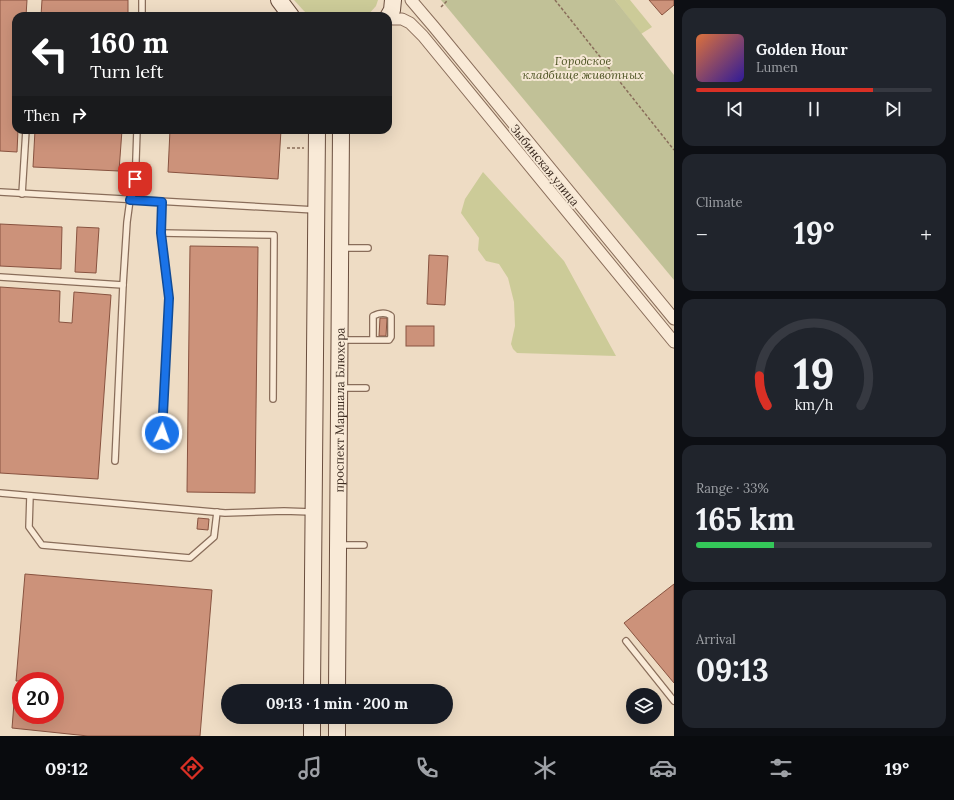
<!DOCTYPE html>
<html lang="en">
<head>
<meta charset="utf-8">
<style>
	:root { --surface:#171b24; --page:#20242c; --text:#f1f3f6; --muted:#9ea1a6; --line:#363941; --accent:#d93025 }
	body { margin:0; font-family:Lora,serif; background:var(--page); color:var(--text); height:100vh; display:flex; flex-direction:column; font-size:15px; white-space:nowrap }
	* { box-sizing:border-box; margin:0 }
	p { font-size:13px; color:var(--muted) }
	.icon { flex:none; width:22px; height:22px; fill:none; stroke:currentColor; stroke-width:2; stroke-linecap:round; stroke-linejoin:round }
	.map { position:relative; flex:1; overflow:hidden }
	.panel { display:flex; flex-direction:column; gap:8px; padding:8px; background:#0d0f14; width:280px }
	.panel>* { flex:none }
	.top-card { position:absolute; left:12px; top:12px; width:380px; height:122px; border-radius:12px; box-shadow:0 4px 16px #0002; background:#202124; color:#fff; overflow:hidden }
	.tools { position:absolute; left:626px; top:688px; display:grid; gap:8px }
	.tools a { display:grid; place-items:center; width:36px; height:36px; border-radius:50%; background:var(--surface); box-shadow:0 4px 16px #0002; font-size:20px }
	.speed { position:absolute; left:12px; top:672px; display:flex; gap:8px; font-size:20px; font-weight:700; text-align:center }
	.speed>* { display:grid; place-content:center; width:52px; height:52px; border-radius:50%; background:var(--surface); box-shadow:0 4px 16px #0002; line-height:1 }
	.speed .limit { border:6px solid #d22; background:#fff; color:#111 }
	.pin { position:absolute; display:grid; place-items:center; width:34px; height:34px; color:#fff; margin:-17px; border-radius:8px; box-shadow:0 2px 6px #0006 }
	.me { position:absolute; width:44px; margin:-22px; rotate:3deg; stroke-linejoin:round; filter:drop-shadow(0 0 3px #0008) }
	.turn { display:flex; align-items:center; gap:14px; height:84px; padding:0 12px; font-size:18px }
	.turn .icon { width:52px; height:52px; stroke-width:2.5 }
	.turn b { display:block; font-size:28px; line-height:34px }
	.then { display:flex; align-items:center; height:38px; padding:0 12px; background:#0003; gap:8px; font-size:15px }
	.big { font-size:30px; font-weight:700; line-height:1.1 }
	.panel .card { flex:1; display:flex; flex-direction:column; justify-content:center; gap:6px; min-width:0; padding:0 14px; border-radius:12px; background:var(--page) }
	.panel .dial { align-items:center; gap:0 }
	.dial svg { height:104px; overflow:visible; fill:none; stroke:var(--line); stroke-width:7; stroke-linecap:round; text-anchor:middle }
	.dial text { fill:var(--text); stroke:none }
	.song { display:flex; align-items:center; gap:12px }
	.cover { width:48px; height:48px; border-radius:6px; background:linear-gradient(135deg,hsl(20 70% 55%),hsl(250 70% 35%)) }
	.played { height:4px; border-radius:2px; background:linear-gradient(90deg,var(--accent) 75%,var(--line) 75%) }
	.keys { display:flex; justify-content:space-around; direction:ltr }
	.heat { display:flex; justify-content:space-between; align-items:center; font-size:22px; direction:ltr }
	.charge { height:6px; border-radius:3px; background:linear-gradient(90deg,#34c759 33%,var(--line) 0) }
	.trip { position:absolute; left:221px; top:684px; width:232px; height:40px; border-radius:20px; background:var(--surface); box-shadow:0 4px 16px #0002; font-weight:700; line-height:40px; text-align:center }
	.menu { display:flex; height:64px; justify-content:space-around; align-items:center; background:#090b0e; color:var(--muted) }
	.menu .icon { width:28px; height:28px }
	.menu .on { color:var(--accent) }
	.menu b { font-size:18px; color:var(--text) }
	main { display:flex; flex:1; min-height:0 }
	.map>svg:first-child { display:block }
	.green { fill:#cccb98 }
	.cemetery { fill:#c1c197 }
	.building { fill:#cc927a; stroke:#885340 }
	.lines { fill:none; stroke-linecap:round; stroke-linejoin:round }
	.lane-casing { stroke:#896d5a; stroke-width:8 }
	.street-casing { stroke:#896d5a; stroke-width:13 }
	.secondary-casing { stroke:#6a4e3e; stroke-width:18 }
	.path { stroke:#896d5a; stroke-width:1.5; stroke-dasharray:3 2; stroke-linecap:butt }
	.lane { stroke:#f9ead7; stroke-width:5.5 }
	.street { stroke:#f9ead7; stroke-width:11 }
	.secondary { stroke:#f9ead7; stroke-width:16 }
	.route-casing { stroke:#114b97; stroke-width:10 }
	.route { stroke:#1a73e8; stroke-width:7 }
	.labels { text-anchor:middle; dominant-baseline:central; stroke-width:4; stroke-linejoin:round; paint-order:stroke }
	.park-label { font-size:12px; font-style:italic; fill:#4f5525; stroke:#f5e7d4 }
	.street-label { font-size:12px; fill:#39281e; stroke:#f5e7d4 }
</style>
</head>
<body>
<main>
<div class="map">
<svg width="674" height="736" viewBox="0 0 674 736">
	<rect width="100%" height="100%" fill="#eedcc4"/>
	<!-- green -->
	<g class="green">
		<polygon points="294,0 378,0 376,6 367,16 310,16 304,11"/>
		<polygon points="615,0 630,0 652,27 641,34"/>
		<polygon points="483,172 564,261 616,356 517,353 513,349 511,344 515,326 514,302 508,278 499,264 486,261 478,250 479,238 461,213 465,199"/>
	</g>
	<!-- cemetery -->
	<polygon class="cemetery" points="441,0 615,0 674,75 674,280"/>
	<!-- building -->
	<g class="building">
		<polygon points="0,0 27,0 26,16 16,16 16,130 18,130 17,152 0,151"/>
		<polygon points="42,0 128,0 128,16 41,16"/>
		<polygon points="649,0 674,0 674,5 662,15"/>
		<polygon points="35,130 122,130 119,171 33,167"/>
		<polygon points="170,130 281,130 278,179 168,172"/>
		<polygon points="0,224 62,227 61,269 0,266"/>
		<polygon points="77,227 99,228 96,273 75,272"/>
		<polygon points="190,246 258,247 255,493 187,492"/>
		<polygon points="429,255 448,256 445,305 427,304"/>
		<polygon points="0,287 60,291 59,322 72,323 74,292 111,295 98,479 0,473"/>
		<polygon points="380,318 387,318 386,336 379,336"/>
		<rect x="406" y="326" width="28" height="20"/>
		<polygon points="198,518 209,519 208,530 197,529"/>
		<polygon points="25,574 212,590 200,736 88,736 12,728 15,691 21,692 21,715 55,715 55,681 16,681"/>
		<polygon points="674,584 674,683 624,623"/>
	</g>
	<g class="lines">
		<defs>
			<g id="lane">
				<polyline points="142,16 142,0"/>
				<polyline points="0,192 315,210"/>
				<polyline points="22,194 26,130"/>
				<polyline points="161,233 274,235 273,399"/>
				<polyline points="342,248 368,248"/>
				<polyline points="0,277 123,285"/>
				<path d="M 340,340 L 389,340 L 391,337 L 391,316 C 386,312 379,313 373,316 L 373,340"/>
				<polyline points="340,388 366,388"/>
				<polyline points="162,433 169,298 161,233 162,202"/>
				<polyline points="115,461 123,285 127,222 130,200 135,188 137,130"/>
				<polyline points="0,493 225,513 284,511 312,512"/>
				<polyline points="30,496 29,527 42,545 190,558 214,537 217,512"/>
				<polyline points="339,545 364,545"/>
				<polyline points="626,641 674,701"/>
			</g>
			<g id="street">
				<polyline points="411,0 434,27 674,319"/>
				<polyline points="388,19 402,19 410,23 423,36 674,342"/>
			</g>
			<g id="secondary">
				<polyline points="279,0 291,16"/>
				<polyline points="388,17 392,10 393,0"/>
				<polyline points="312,691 317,130"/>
				<path id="s1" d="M 337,691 L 341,130"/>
				<polyline points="312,736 312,717"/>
				<polyline points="337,736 337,717"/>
			</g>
		</defs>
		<!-- lane casing -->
		<use href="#lane" class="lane-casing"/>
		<!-- street casing -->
		<use href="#street" class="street-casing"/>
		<!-- secondary casing -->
		<use href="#secondary" class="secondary-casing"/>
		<!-- path -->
		<g class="path">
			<polyline points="555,0 674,150"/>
			<polyline points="441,7 448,0"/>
			<polyline points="287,148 304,148"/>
		</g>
		<!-- lane -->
		<use href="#lane" class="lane"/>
		<!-- street -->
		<use href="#street" class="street"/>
		<!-- secondary -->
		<use href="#secondary" class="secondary"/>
	</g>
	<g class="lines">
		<defs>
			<polyline id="route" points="135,179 135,188 130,200 162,202 161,233 169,298 162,433"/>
		</defs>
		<!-- route casing -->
		<use href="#route" class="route-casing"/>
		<!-- route -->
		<use href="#route" class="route"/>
	</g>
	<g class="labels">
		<!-- park labels -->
		<g class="park-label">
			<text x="583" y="60">Городское<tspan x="583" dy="14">кладбище животных</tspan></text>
		</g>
		<!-- street labels -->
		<g class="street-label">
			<text transform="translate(545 165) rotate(51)">Зыбинская улица</text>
			<text stroke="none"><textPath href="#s1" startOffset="281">проспект Маршала Блюхера</textPath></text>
		</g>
	</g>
</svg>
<div class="tools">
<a><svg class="icon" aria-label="layers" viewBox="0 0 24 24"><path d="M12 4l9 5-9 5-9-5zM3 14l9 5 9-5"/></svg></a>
</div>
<div class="speed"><div class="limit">20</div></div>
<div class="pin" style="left:135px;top:179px;background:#d93025"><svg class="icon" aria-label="arrive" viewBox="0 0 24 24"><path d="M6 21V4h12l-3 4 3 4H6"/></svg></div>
<svg class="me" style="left:162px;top:433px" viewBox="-20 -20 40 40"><circle r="17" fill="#1a73e8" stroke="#fff" stroke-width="3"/><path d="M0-11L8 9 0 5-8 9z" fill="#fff"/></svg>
<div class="trip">09:13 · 1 min · 200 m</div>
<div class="top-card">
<div class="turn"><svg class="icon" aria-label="left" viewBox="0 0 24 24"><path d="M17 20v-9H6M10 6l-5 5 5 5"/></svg><div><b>160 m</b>Turn left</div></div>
<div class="then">Then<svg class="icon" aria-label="right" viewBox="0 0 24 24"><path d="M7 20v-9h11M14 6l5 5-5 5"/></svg></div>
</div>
</div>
<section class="panel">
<div class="card">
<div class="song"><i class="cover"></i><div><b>Golden Hour</b><p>Lumen</p></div></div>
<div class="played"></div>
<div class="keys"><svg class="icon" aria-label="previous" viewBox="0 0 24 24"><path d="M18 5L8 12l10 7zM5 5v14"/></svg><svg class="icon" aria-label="pause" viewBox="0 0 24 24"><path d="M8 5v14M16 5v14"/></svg><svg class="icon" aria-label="next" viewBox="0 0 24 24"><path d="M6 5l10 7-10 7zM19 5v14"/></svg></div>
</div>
<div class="card"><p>Climate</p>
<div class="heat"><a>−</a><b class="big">19°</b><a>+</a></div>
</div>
<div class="card dial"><svg viewBox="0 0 100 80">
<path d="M14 69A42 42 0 1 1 86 69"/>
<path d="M14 69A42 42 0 0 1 8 46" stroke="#d93025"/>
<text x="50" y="56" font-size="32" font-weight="700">19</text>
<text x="50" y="72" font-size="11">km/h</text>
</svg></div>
<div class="card"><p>Range · 33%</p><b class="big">165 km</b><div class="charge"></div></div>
<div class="card"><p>Arrival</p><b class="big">09:13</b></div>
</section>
</main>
<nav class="menu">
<b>09:12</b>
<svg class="icon on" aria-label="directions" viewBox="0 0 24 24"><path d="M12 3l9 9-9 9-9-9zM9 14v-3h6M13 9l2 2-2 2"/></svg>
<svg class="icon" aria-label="music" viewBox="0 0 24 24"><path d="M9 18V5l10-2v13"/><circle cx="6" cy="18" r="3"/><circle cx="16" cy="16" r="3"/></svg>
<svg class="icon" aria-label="phone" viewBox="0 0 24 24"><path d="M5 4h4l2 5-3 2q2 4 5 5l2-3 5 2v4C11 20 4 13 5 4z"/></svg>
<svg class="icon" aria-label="climate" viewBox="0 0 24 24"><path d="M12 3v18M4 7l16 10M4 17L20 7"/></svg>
<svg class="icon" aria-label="car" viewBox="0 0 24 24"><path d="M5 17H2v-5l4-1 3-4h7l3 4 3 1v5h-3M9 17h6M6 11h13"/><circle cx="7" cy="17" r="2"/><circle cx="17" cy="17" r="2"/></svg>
<svg class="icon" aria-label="filters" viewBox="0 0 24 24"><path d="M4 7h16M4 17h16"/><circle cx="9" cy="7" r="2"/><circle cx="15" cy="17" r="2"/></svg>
<b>19°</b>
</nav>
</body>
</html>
